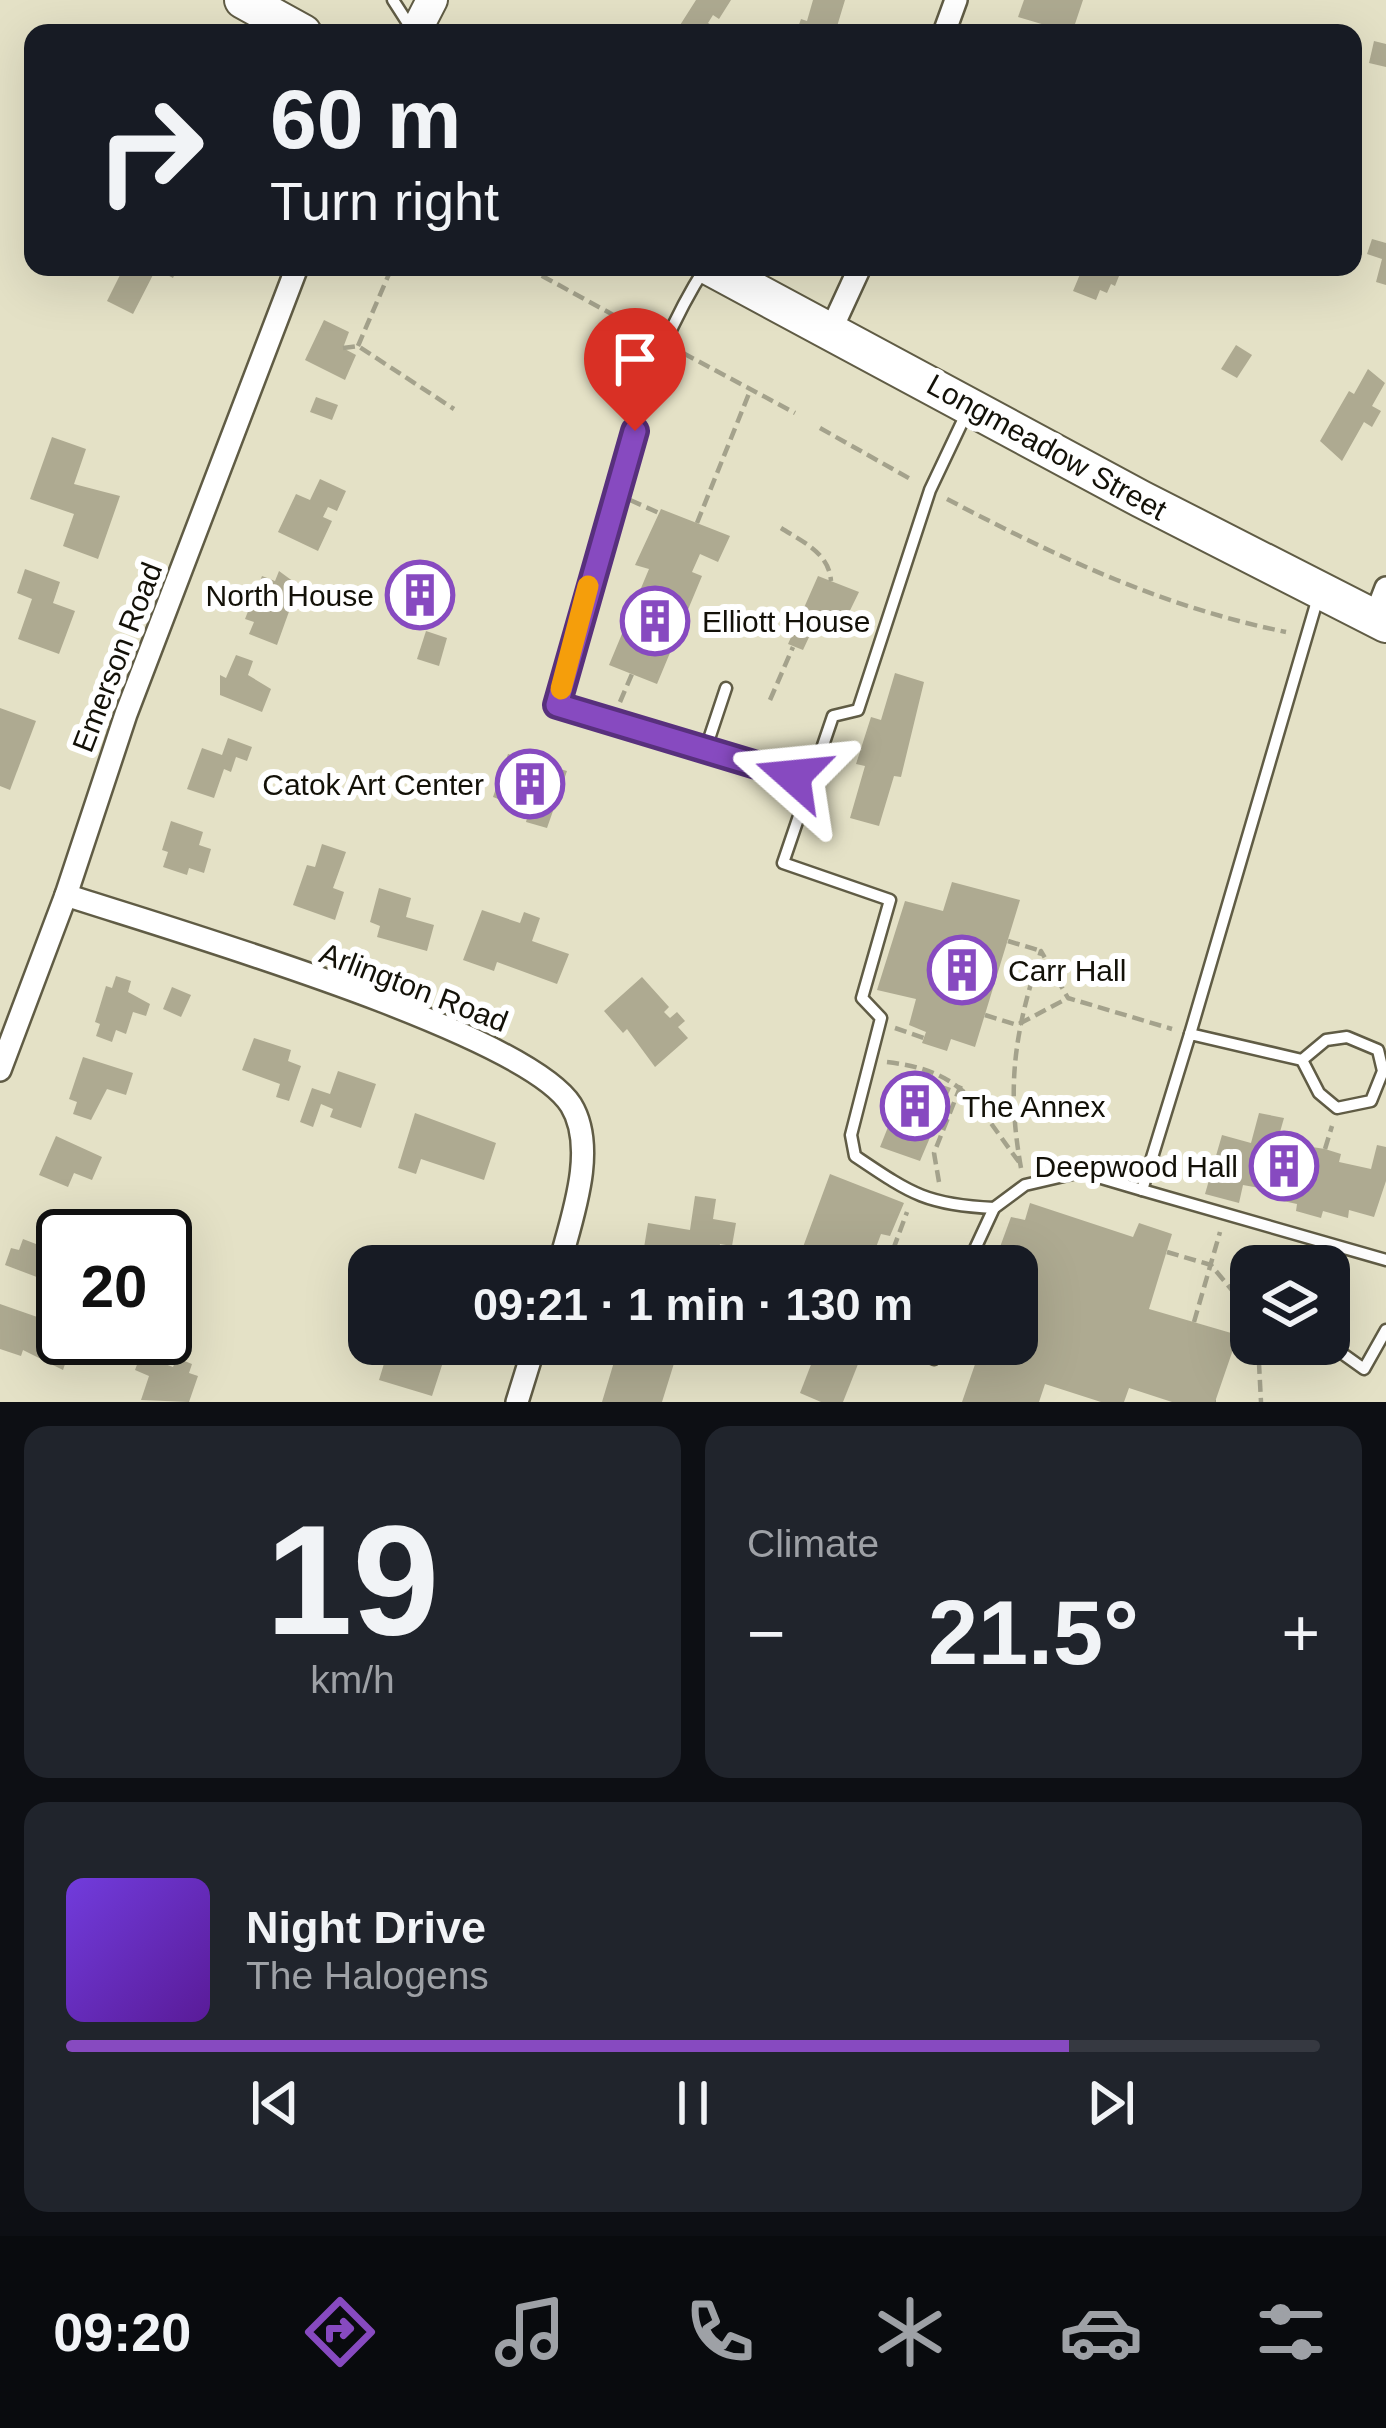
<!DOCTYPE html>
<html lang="en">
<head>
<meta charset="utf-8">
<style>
	:root { --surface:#171b24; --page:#20242c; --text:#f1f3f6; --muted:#9ea1a6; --line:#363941; --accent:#874ac0 }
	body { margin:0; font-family:Arial,sans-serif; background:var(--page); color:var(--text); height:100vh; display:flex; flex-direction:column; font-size:45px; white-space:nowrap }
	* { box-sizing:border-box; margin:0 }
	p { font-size:39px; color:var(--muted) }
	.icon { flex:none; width:66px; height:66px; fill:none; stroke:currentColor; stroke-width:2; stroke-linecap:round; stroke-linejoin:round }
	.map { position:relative; height:1402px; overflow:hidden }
	.sheet { display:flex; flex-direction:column; gap:24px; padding:24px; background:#0d0f14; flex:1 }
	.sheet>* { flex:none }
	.hud { position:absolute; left:24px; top:24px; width:1338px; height:252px; border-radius:24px; box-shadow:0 12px 48px #0002; background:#171b24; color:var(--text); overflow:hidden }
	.buttons { position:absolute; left:1230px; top:1245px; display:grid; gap:24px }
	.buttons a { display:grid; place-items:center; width:120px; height:120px; border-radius:24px; background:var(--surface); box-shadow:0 12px 48px #0002; font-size:60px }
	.speed { position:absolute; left:36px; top:1209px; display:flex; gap:24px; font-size:60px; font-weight:700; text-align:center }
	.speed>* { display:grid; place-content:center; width:156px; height:156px; border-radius:50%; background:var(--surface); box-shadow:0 12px 48px #0002; line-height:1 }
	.speed .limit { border:6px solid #111; border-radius:18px; background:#fff; color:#111 }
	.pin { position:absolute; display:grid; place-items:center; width:102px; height:102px; color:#fff; margin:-123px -51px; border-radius:50% 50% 50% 0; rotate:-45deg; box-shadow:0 0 12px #0007 }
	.pin .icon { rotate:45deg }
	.me { position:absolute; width:132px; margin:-66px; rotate:288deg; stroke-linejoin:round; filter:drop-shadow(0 0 9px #0008) }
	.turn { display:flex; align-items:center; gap:42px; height:252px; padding:0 48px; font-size:54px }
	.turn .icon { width:156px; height:156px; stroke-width:2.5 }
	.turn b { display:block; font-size:84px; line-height:102px }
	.big { font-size:90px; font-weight:700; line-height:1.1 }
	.sheet .widget { flex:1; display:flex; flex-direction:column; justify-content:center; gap:18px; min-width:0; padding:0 42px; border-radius:24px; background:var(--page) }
	.sheet .dial { align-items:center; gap:0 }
	.dial b { font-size:156px; line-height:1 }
	.song { display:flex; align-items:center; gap:36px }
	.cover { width:144px; height:144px; border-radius:18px; background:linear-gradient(135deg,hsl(260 70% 55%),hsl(270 70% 35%)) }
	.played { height:12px; border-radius:6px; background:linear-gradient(90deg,var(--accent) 80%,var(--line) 80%) }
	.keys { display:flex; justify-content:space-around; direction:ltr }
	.heat { display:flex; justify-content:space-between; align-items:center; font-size:66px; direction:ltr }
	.sheet .tiles { flex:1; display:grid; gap:24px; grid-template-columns:1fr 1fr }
	.widget:last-child { grid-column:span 2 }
	.trip { position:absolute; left:348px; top:1245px; width:690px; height:120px; border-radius:24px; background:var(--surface); box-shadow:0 12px 48px #0002; font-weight:700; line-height:120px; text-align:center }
	.menu { display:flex; height:192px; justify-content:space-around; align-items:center; background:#090b0e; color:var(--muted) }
	.menu .icon { width:84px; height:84px }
	.menu .active { color:var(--accent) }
	.menu b { font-size:54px; color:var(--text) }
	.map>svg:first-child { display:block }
	.building { fill:#aeaa91 }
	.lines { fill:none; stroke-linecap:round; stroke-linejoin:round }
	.service-casing { stroke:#605c45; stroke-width:15 }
	.minor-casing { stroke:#605c45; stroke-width:26 }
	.secondary-casing { stroke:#605c45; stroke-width:34 }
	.primary-casing { stroke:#605c45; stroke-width:40 }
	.path { stroke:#a4a28c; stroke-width:4.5; stroke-dasharray:12 6; stroke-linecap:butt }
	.service { stroke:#fff; stroke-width:10 }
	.minor { stroke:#fff; stroke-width:21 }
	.secondary { stroke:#fff; stroke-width:30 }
	.primary { stroke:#fff; stroke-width:36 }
	.route-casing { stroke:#58307d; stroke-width:30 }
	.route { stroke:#874ac0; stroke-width:21 }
	.slow { stroke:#f59e0b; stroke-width:21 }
	.labels { text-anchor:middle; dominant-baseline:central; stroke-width:12; stroke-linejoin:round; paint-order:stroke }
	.street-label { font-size:30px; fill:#131108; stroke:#fff }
	.poi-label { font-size:30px; fill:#131108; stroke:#fff; text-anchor:end }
</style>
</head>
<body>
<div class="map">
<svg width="1386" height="1402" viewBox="0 0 1386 1402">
	<rect width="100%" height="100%" fill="#e4e1c6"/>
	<!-- building -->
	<g class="building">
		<polygon points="696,0 731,0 719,19 713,15 708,23 724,33 675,33"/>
		<polygon points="813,0 845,0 835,33 796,33 801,19 807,21"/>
		<polygon points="1024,0 1083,0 1072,33 1018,17"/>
		<polygon points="1374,41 1386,44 1386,67 1369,63"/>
		<polygon points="1372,239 1386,243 1386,285 1376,282 1382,259 1367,254"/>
		<polygon points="124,267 178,267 173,278 156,269 133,314 107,301"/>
		<polygon points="1083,267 1112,267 1121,271 1115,286 1111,284 1107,293 1100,290 1096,300 1073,291"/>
		<polygon points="324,320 349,332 343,348 356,355 345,380 305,360"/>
		<polygon points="1236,345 1252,355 1237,378 1221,369"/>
		<polygon points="1368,369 1385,383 1372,406 1381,411 1372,427 1364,422 1342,461 1320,441 1349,391 1354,394"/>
		<polygon points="316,397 338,405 332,420 310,412"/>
		<polygon points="52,437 86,449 74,484 120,496 98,559 63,546 74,514 30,499"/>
		<polygon points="320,479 346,491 337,511 328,507 323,517 332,521 318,551 278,532 296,494 310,500"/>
		<polygon points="661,509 730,536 718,562 700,554 692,572 702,576 657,684 609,665 649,569 635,565"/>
		<polygon points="25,569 60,582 53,603 75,611 59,654 18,639 32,599 17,593"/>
		<polygon points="279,571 294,582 286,604 291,606 277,645 249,634 254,622 245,619 262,576 275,581"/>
		<polygon points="409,574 442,584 432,618 398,607"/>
		<polygon points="818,576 859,592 841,629 817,620 803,650 788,644"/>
		<polygon points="426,631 447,638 439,666 417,659"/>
		<polygon points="236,655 253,661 248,675 271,689 262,712 220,695 220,675 226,678"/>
		<polygon points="895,673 924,682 901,777 894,776 879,826 850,818 865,766 856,764 871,717 881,720"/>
		<polygon points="0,708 36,721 10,790 0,786"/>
		<polygon points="228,738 252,747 247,761 236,757 231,772 224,769 214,798 187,789 202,748 222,755"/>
		<polygon points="508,754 567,771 547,828 526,822 529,810 493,797"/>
		<polygon points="171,821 203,832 199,845 211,849 204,873 189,868 187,875 163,867 168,852 162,850"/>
		<polygon points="322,844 346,852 333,888 344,892 335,920 293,905 307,865 315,867"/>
		<polygon points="952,882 1020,900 975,1047 951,1039 947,1051 922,1043 926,1032 909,1025 916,999 877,990 905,901 943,911"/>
		<polygon points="379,888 411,898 406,917 434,925 427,951 377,937 380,926 370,922"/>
		<polygon points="482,910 520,923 524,912 540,918 532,941 569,954 557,984 497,962 494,971 463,960"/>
		<polygon points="116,976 131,981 128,992 150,1004 146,1016 133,1012 126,1034 116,1030 112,1042 96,1036 100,1024 95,1022 106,986 112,988"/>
		<polygon points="642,977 669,1007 664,1012 670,1018 677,1012 685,1021 678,1027 688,1038 655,1067 627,1029 623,1033 604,1011"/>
		<polygon points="172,987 191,995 181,1017 163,1009"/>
		<polygon points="254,1038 291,1050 288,1061 301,1066 289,1101 276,1097 280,1084 242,1070"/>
		<polygon points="83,1057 133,1073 126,1095 107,1089 91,1120 73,1114 77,1102 69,1099"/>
		<polygon points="338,1071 376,1084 361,1128 330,1117 333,1109 321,1104 313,1127 300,1122 312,1088 330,1094"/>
		<polygon points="910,1074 951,1088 920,1161 880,1147 890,1122 883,1119 894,1090 902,1093"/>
		<polygon points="415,1113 496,1143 484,1180 421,1159 416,1174 398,1168"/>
		<polygon points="1259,1113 1284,1118 1276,1146 1312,1153 1312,1147 1325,1149 1341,1154 1339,1162 1371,1169 1377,1145 1386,1147 1386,1181 1374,1217 1349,1210 1348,1218 1323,1211 1321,1218 1296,1211 1297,1204 1274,1199 1276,1191 1243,1185 1239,1203 1205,1194 1222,1135 1251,1143"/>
		<polygon points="56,1136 102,1157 92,1180 74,1173 68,1187 39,1175"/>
		<polygon points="830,1174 904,1203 890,1236 881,1234 869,1266 796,1266"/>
		<polygon points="695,1196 716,1199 713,1219 736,1223 732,1246 720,1244 717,1262 643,1254 648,1223 690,1230"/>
		<polygon points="1030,1203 1133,1237 1139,1223 1172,1234 1149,1309 1238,1335 1215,1402 1172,1402 1129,1388 1124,1402 1101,1402 1045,1384 1039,1402 962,1402 982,1344 1017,1344 1017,1266 993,1266 1011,1217 1025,1220"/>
		<polygon points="41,1230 57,1236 48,1260 57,1263 50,1282 5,1265 11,1248 19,1250 23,1239 36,1244"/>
		<polygon points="0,1304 63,1326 63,1338 74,1338 63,1370 23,1350 21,1356 0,1349"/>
		<polygon points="390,1344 441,1344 437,1357 444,1359 432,1396 379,1380"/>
		<polygon points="628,1344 680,1344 662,1402 602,1402 614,1362 621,1364"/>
		<polygon points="819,1344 866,1344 843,1402 821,1402 800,1393"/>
		<polygon points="144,1346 158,1351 154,1360 173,1367 177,1358 192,1364 189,1373 198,1376 189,1402 141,1400 149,1376 135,1370"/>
	</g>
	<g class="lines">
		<defs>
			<g id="service">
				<polyline points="393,0 411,28"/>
				<path d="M 705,268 C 630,384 591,570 557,705 L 810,781"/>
				<path d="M 966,414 L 930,490 L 858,710 L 833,716 L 783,863 L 890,900 L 862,998 L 881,1018 L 851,1135 L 855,1156 C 910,1193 926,1205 994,1208"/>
				<polyline points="706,748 726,688"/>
				<polyline points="1190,1034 1319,594"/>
				<polygon points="1347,1037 1378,1050 1383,1071 1371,1101 1337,1108 1319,1093 1302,1060 1326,1040"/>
				<polyline points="1302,1060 1190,1034 1142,1190 1386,1260"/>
				<polyline points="1323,1244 1329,1254 1327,1266"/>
				<polyline points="967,1266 994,1208 1025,1185 1081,1172 1142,1190"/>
				<polyline points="1329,1344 1364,1369 1386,1330"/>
				<polyline points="934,1359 939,1344"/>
			</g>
			<g id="minor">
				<polyline points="944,33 956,0"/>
				<polyline points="831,330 860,267"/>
				<polyline points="1374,619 1386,588"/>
				<path d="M 66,895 C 163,927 524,1031 571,1105 C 598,1149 571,1220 559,1266"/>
				<polyline points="0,1070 66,895 126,714 297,267"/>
				<polyline points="517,1402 535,1344"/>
			</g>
			<polyline id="secondary" points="415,33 432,0"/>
			<g id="primary">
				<polyline points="243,0 303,33"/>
				<polyline points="710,267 1141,499 1386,624"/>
			</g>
		</defs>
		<!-- service casing -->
		<use href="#service" class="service-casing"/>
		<!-- minor casing -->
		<use href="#minor" class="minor-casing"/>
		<!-- secondary casing -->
		<use href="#secondary" class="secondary-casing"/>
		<!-- primary casing -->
		<use href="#primary" class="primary-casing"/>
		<!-- path -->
		<g class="path">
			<polyline points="526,267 648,334"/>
			<polyline points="358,346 392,267"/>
			<polyline points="343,348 358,346 454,409"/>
			<polyline points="683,353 795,413"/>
			<polyline points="820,428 914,481"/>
			<path d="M 947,499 C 1057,557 1163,607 1286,632"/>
			<polyline points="630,500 659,513"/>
			<polyline points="697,523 750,391"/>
			<path d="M 781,528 C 803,542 829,553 831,581"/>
			<polyline points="770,700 793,647"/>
			<polyline points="620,702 632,674"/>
			<polyline points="1008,941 1041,951"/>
			<polyline points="985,1015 1017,1025 1068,998"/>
			<polyline points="895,1028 924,1038"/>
			<path d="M 887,1062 C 965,1071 976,1105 1019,1162"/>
			<polyline points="1325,1149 1332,1126"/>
			<path d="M 1021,1168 C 1006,1084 1015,1031 1041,951 L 1068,998 L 1172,1029"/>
			<polyline points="939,1182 934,1153 961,1085"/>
			<polyline points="1167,1252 1211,1265 1251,1313"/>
			<polyline points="887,1266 907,1212"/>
			<polyline points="939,1266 942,1259 951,1260"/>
			<polyline points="1194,1322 1220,1232"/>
			<polyline points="1258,1344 1261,1402"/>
			<polyline points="1215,1402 1216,1402"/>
		</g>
		<!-- service -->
		<use href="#service" class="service"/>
		<!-- minor -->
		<use href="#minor" class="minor"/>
		<!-- secondary -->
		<use href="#secondary" class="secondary"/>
		<!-- primary -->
		<use href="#primary" class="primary"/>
	</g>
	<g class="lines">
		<defs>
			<polyline id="route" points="635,431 557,705 793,776"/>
		</defs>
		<!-- route casing -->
		<use href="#route" class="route-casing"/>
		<!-- route -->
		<use href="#route" class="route"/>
		<!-- slow -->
		<polyline class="slow" points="561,689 588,586"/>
	</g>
	<!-- icons -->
	<defs>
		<symbol id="building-ring" viewBox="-11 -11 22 22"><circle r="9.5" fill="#fff" stroke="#874ac0" stroke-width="1.5"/><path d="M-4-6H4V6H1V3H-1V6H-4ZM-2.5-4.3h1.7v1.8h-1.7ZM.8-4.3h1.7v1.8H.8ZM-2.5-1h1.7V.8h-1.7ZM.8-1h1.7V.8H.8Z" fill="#874ac0"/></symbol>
	</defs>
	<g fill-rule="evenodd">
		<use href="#building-ring" x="382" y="557" width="76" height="76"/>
		<use href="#building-ring" x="617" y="583" width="76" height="76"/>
		<use href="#building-ring" x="492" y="746" width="76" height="76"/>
		<use href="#building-ring" x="924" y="932" width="76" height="76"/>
		<use href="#building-ring" x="877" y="1068" width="76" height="76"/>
		<use href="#building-ring" x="1246" y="1128" width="76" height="76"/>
	</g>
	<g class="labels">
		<!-- street labels -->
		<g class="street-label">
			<text transform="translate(1047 447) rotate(29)">Longmeadow Street</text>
			<text transform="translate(117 657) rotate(-69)">Emerson Road</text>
			<text transform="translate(414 987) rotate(21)">Arlington Road</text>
		</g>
		<!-- poi labels -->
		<g class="poi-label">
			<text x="374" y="595">North House</text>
			<text x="702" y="621" text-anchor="start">Elliott House</text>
			<text x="484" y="784">Catok Art Center</text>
			<text x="1008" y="970" text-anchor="start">Carr Hall</text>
			<text x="962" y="1106" text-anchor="start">The Annex</text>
			<text x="1238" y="1166">Deepwood Hall</text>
		</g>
	</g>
</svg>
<div class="buttons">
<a><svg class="icon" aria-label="layers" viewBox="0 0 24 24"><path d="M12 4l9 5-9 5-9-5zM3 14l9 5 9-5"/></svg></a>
</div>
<div class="speed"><div class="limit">20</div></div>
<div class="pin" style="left:635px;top:431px;background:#d93025"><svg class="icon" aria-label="arrive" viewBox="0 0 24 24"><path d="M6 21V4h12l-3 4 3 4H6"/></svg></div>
<svg class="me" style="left:793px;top:776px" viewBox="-20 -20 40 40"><path d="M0-17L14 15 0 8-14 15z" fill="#874ac0" stroke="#fff" stroke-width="4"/></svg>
<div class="trip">09:21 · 1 min · 130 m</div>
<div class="hud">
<div class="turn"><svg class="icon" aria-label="right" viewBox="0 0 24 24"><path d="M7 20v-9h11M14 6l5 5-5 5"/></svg><div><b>60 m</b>Turn right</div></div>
</div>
</div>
<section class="sheet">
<div class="tiles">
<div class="widget dial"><b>19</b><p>km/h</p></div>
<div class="widget"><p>Climate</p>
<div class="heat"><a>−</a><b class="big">21.5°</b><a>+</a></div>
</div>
<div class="widget">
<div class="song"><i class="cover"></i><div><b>Night Drive</b><p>The Halogens</p></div></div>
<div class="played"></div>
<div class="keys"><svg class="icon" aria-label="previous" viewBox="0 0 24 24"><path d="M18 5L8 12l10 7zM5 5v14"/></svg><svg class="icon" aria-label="pause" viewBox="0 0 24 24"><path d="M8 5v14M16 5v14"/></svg><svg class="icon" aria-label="next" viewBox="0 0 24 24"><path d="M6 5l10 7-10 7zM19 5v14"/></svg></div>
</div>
</div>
</section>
<nav class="menu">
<b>09:20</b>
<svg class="icon active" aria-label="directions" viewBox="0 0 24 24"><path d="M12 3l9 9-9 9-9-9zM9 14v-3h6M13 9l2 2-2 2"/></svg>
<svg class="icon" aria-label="music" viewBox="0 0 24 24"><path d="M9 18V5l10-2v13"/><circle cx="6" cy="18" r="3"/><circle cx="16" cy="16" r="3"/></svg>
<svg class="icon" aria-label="phone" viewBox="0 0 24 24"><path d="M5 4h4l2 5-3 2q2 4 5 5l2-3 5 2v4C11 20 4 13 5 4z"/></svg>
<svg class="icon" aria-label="climate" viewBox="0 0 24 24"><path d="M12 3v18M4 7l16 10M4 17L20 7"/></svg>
<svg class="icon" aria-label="car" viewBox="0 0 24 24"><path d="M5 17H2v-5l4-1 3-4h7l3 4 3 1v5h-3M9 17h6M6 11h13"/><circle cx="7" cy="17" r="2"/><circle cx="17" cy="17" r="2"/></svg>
<svg class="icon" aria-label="filters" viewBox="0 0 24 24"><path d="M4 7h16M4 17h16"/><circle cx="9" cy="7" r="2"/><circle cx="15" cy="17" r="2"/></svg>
</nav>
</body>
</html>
